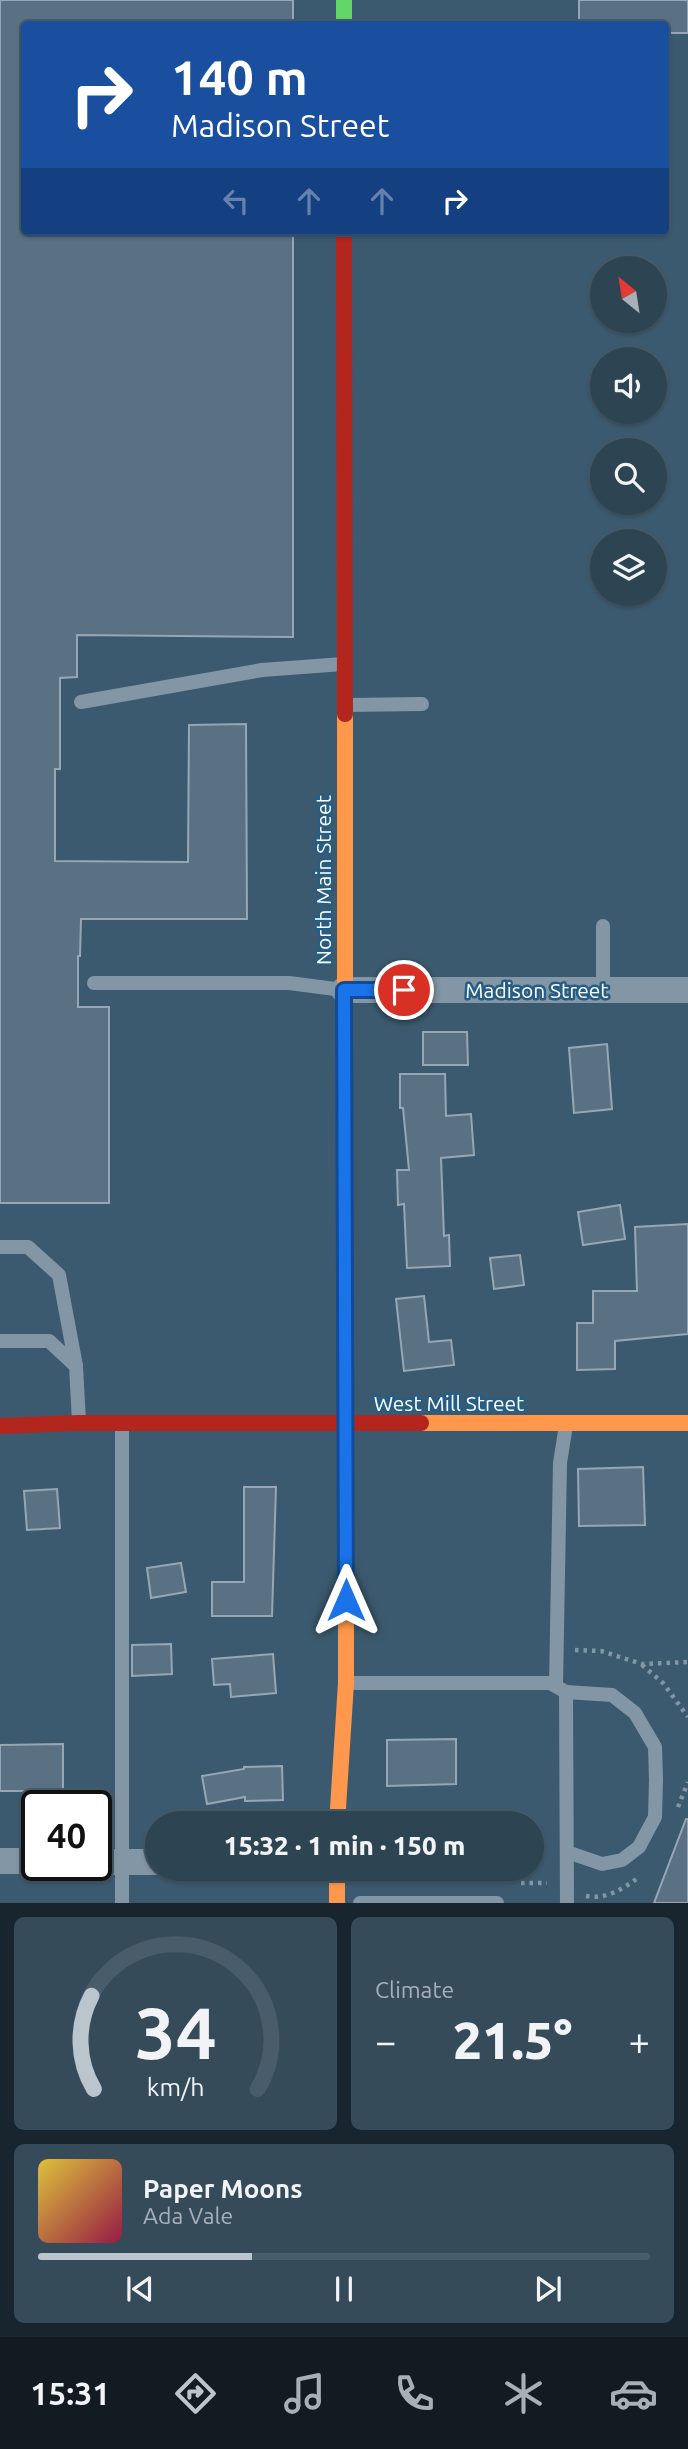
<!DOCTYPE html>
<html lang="en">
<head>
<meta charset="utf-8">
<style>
	:root { --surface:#2d4453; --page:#354b5a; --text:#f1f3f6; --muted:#a7b0b8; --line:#485c6a; --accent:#bbc5cd }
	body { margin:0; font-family:Ubuntu,sans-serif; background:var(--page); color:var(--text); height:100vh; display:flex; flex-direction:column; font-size:26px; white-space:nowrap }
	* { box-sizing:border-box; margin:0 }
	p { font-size:23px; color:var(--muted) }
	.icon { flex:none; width:38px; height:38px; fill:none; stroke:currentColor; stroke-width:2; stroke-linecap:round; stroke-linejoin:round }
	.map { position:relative; height:1903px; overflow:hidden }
	.sheet { display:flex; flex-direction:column; gap:14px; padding:14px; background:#19252e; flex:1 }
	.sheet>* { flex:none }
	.guide { position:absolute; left:21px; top:21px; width:648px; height:214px; border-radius:7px; box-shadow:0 2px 5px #0004,0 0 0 2px var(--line); background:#1a4fa0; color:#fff; overflow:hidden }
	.needle { width:46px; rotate:330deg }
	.controls { position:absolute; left:590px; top:256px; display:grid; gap:14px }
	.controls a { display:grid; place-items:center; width:77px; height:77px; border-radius:50%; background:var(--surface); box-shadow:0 2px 5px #0004,0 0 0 2px var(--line); font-size:35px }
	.speed { position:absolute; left:21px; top:1790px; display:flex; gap:14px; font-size:35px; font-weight:700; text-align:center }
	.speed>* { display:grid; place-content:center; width:91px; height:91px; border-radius:50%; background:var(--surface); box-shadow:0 2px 5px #0004,0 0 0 2px var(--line); line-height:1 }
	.speed .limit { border:4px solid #111; border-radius:10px; background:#fff; color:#111 }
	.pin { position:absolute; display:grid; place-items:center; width:60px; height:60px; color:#fff; margin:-30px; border:4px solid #fff; border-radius:50%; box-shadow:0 2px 7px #0007 }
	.me { position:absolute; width:77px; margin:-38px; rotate:0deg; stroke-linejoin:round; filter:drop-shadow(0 0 5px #0008) }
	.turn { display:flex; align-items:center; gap:24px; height:147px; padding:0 35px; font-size:32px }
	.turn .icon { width:91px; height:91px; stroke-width:2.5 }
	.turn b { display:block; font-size:49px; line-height:60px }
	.lanes { display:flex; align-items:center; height:66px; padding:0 35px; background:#0003; justify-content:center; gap:35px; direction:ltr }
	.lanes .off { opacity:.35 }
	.big { font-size:52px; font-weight:800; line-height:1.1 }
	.sheet .card { flex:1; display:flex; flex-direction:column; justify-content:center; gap:10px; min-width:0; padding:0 24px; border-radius:10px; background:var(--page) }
	.sheet .dial { align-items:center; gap:0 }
	.dial svg { height:182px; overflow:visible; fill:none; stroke:var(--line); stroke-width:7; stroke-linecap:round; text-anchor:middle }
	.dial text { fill:var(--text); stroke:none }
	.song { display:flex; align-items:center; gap:21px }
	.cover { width:84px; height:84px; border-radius:10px; background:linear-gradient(135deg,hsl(50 70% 55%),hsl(340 70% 35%)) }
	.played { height:7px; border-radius:4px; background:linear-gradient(90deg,var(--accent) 35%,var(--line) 35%) }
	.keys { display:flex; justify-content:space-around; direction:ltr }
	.heat { display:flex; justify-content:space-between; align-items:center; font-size:38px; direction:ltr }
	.sheet .tiles { flex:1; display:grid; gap:14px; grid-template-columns:1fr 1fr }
	.card:last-child { grid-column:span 2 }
	.trip { position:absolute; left:145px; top:1811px; width:399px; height:70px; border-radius:35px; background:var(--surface); box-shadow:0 2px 5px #0004,0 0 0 2px var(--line); font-weight:800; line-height:70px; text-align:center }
	.tab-bar { display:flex; height:112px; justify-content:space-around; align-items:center; background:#121b21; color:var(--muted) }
	.tab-bar .icon { width:49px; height:49px }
	.tab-bar .current { color:var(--accent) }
	.tab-bar b { font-size:32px; color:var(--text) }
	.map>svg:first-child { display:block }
	.building { fill:#597182; stroke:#96a7b3; stroke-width:2 }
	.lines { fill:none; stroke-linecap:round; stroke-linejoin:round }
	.path { stroke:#8396a5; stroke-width:4.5; stroke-dasharray:3.5 5; stroke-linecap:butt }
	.lane { stroke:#8396a5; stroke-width:14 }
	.street { stroke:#8396a5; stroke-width:26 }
	.fast { stroke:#63d668; stroke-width:16 }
	.slow { stroke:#ff974d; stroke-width:16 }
	.jam { stroke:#b3261e; stroke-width:16 }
	.route-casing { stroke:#114b97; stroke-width:18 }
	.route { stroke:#1a73e8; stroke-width:12 }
	.labels { text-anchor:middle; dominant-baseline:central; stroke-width:5; stroke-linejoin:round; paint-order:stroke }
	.street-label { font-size:21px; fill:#fff; stroke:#265d85 }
</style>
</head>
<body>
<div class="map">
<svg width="688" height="1903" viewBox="0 0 688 1903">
	<rect width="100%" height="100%" fill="#3c5a6f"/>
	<!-- building -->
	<g class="building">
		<polygon points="0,0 293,0 293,24 24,24 24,231 293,231 293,637 77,635 77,677 60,678 60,769 55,769 55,861 188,862 189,725 246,724 247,919 81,919 80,956 78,956 78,1007 109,1007 109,1203 0,1203"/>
		<polygon points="579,0 688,0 688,33 665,33 665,24 579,24"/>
		<polygon points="423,1032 467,1032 468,1065 423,1065"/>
		<polygon points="607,1044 612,1109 574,1113 569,1048"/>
		<polygon points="400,1074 445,1074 446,1116 471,1114 474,1155 441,1158 444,1236 449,1235 450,1266 407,1268 404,1204 398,1205 397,1170 409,1170 403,1108 400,1108"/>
		<polygon points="620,1205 625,1239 583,1245 578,1212"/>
		<polygon points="688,1224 688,1334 615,1341 615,1369 577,1370 577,1323 593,1323 593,1291 637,1291 635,1227"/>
		<polygon points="520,1255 524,1285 494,1289 490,1258"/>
		<polygon points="424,1296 429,1342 451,1340 454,1365 404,1371 396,1299"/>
		<polygon points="643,1467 645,1525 579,1526 578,1469"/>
		<polygon points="244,1487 276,1487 272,1616 212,1616 212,1582 244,1582"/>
		<polygon points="57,1489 60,1528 27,1530 24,1491"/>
		<polygon points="181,1563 186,1592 151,1598 147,1568"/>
		<polygon points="171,1644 172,1674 132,1676 132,1645"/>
		<polygon points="273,1654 276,1693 231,1697 230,1684 214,1685 212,1659"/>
		<polygon points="456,1739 456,1784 387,1786 387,1740"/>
		<polygon points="63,1744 63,1791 0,1791 0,1745"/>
		<polygon points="282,1766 283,1800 245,1801 245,1797 207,1804 202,1776 244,1769 244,1767"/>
		<polygon points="686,1819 688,1819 688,1903 654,1903"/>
	</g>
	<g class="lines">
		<!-- path -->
		<g class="path">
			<polyline points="575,1650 601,1651 642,1664 688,1662"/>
			<polyline points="642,1665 663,1683 688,1717"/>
			<polyline points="678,1807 688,1782"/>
			<polyline points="379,1820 491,1818 501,1824"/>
			<polyline points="518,1869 518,1883 547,1883"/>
			<path d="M 586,1896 C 606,1900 622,1889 638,1878"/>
		</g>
		<!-- lane -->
		<g class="lane">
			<polyline points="81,702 262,670 343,664"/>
			<polyline points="346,705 422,704"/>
			<polyline points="94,983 289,983 343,990"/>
			<polyline points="603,990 603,926"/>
			<polyline points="0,1247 28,1247 59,1275 76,1366"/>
			<polyline points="0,1341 49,1341 76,1366 79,1422"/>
			<polyline points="122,1424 122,1903"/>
			<polyline points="347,1683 550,1683 566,1692 567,1903"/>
			<polyline points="556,1686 560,1463 566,1425"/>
			<polyline points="566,1692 612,1695 635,1713 655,1747 656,1780 655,1817 639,1847 622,1860 602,1864 567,1852"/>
			<polyline points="360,1903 497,1903"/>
		</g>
		<!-- street -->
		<g class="street">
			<polyline points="344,990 688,990"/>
			<polyline points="0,1861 37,1861"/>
			<polyline points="96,1862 158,1862"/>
		</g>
		<!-- fast -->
		<polyline class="fast" points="344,0 344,24"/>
		<!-- slow -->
		<g class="slow">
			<polyline points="345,714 345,1149"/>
			<polyline points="421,1423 688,1423"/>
			<polyline points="337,1824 346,1683 346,1547"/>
			<polyline points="337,1869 337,1903"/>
		</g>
		<!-- jam -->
		<g class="jam">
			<polyline points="344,231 345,714"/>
			<polyline points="345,1149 346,1547"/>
			<polyline points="0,1426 79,1423 421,1423"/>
		</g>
	</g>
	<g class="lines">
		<defs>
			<polyline id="route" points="346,1600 344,990 404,990"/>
		</defs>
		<!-- route casing -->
		<use href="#route" class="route-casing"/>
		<!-- route -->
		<use href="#route" class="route"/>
	</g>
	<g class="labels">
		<!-- street labels -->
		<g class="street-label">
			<text transform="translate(323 880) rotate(-90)">North Main Street</text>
			<text x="537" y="990">Madison Street</text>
			<text x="449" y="1403">West Mill Street</text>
		</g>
	</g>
</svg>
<div class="controls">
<a><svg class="needle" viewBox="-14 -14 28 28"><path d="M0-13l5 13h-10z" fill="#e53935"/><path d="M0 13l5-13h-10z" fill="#a7b0b8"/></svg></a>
<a><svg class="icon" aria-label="sound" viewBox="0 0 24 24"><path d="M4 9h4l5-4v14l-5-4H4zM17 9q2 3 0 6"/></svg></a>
<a><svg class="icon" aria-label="search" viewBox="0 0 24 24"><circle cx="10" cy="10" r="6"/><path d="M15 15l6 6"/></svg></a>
<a><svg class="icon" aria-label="layers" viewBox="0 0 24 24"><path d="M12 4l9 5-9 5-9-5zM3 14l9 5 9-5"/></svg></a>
</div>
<div class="speed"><div class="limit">40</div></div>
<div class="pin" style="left:404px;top:990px;background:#d93025"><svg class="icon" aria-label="arrive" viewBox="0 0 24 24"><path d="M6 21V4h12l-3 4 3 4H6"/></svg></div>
<svg class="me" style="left:346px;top:1600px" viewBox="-20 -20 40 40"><path d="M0-17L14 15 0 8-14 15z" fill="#1a73e8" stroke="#fff" stroke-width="4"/></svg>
<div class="trip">15:32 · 1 min · 150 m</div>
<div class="guide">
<div class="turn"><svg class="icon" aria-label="right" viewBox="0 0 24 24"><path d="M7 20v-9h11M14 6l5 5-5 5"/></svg><div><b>140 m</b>Madison Street</div></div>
<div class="lanes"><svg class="icon off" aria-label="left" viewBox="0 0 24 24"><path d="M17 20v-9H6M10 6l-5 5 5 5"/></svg><svg class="icon off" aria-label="ahead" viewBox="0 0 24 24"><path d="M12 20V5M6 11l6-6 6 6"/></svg><svg class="icon off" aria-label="ahead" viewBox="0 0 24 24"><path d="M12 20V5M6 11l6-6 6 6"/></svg><svg class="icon" aria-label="right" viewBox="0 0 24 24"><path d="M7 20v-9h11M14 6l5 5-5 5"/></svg></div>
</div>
</div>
<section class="sheet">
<div class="tiles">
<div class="card dial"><svg viewBox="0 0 100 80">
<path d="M14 69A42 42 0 1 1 86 69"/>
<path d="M14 69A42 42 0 0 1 13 28" stroke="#bbc5cd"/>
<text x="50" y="56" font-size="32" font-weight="700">34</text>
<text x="50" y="72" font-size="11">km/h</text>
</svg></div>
<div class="card"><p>Climate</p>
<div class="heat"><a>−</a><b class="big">21.5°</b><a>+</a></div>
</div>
<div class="card">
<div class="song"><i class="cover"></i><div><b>Paper Moons</b><p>Ada Vale</p></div></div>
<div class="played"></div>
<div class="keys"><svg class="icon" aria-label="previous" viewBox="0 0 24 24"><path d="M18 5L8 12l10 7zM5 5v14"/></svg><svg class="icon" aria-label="pause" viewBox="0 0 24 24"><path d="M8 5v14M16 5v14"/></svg><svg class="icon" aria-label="next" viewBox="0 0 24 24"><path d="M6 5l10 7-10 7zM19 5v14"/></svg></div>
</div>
</div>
</section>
<nav class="tab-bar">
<b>15:31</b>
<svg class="icon current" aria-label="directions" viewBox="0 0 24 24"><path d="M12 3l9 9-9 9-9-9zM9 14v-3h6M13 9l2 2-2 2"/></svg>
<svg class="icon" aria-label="music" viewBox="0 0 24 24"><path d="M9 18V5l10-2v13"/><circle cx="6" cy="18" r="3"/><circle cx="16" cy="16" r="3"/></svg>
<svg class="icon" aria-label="phone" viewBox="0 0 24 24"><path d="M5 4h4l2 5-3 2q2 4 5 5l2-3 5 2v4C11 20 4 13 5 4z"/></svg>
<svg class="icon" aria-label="climate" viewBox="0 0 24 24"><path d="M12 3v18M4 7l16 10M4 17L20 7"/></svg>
<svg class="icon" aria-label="car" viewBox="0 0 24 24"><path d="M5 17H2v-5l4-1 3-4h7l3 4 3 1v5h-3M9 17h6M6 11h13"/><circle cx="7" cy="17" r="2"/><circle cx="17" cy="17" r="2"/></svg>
</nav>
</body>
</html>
